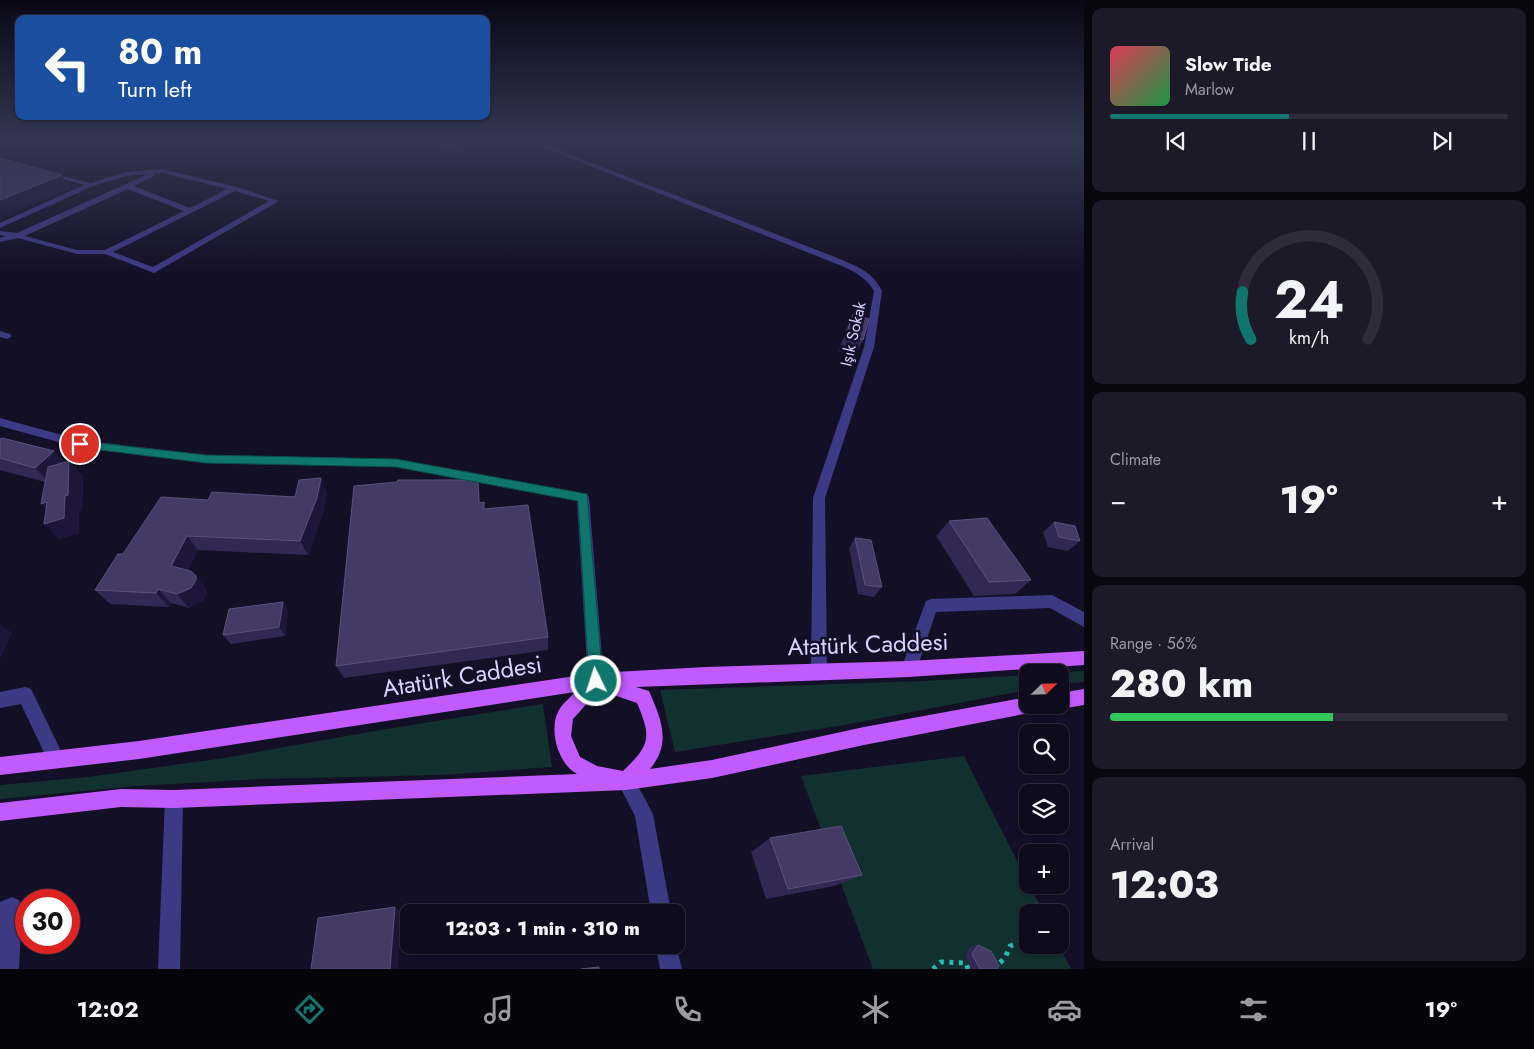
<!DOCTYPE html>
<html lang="en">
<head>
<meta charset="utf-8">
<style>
	:root { --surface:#0e0b1c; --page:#1c1929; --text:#f1f3f6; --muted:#9b9ba3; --line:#2e2b3b; --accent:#0f766e }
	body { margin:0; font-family:Jost,sans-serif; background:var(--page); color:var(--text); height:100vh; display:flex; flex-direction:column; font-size:19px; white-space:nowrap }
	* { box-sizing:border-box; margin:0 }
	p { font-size:16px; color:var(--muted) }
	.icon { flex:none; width:28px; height:28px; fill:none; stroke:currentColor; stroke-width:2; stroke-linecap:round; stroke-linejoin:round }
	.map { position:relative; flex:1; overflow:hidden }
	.panel { display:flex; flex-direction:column; gap:8px; padding:8px; background:#08060f; width:450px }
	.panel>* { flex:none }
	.guide { position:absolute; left:15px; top:15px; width:475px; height:105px; border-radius:10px; box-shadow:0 1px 4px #0004,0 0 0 1px var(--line); background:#1a4fa0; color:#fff; overflow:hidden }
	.needle { width:32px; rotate:67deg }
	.controls { position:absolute; left:1019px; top:664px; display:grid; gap:10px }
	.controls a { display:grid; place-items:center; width:50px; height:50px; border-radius:10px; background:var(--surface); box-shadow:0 1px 4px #0004,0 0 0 1px var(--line); font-size:25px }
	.speed { position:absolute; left:15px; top:889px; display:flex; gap:10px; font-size:25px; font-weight:700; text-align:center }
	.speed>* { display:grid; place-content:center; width:65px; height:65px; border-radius:50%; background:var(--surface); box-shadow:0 1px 4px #0004,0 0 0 1px var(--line); line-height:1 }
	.speed .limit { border:8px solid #d22; background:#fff; color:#111 }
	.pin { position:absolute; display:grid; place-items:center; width:42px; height:42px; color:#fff; margin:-21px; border:2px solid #fff; border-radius:50%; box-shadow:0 1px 5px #0007 }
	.me { position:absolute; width:55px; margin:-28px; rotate:356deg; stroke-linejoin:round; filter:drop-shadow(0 0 4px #0008) }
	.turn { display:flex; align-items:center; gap:18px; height:105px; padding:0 20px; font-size:22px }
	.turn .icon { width:65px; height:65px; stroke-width:2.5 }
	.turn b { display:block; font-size:35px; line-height:42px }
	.big { font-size:38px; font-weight:800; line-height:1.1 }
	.panel .widget { flex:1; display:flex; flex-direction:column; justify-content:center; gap:8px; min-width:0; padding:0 18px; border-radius:10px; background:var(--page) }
	.panel .dial { align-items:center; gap:0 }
	.dial svg { height:130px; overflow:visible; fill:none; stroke:var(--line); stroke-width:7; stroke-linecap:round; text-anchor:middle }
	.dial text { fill:var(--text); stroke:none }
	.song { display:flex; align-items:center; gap:15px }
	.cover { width:60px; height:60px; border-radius:8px; background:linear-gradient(135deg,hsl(350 70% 55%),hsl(140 70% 35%)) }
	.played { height:5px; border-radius:2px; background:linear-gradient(90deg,var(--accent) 45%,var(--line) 45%) }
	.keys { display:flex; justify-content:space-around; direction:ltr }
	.heat { display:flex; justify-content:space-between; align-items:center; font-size:28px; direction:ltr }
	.charge { height:8px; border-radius:4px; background:linear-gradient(90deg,#34c759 56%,var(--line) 0) }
	.trip { position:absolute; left:400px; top:904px; width:285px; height:50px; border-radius:10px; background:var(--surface); box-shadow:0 1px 4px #0004,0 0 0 1px var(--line); font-weight:800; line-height:50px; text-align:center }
	.tab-bar { display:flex; height:80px; justify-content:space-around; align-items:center; background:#06040b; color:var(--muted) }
	.tab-bar .icon { width:35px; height:35px }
	.tab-bar .current { color:var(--accent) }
	.tab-bar b { font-size:22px; color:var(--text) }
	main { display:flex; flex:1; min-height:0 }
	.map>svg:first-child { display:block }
	.green { fill:#12302f }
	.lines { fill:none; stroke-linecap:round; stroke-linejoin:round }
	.path-far1 { stroke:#2fb8b0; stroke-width:2; stroke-dasharray:1 2; stroke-linecap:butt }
	.path { stroke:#2fb8b0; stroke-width:5; stroke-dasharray:4 5.5; stroke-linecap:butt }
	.minor { fill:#3d3a85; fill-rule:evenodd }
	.major { fill:#c25bff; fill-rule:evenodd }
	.wall { fill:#312854 }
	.shaded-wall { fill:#1d163a }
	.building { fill:#433a66; stroke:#5a527e }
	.route { fill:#0f766e; stroke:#0a4d48 }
	.labels { text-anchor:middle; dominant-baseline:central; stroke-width:5; stroke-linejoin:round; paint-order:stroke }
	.far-street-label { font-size:16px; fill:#d9d4ff; stroke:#130f26 }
	.near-street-label { font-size:24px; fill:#d9d4ff; stroke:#130f26 }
</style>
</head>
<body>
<main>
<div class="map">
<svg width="1084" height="969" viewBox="0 0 1084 969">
	<rect width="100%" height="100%" fill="#130f26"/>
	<!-- green -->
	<g class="green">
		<polygon points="1084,671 1084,682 1060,684 1060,672 1057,672"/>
		<polygon points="1028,675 1027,690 844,725 675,752 660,690 924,681"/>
		<polygon points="543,704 552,767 441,775 261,779 136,786 0,799 0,785 88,777 224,758 380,730"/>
		<polygon points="964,756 1043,912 1028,912 1028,945 1059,945 1071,969 873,969 801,776"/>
	</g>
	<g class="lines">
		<!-- path-far1 -->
		<polyline class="path-far1" points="203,144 211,140"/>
		<!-- path -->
		<g class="path">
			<polyline points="1034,912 1038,903"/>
			<polyline points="933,969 941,962 966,963 968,969"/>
			<polyline points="993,969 1005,958 1010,946 1022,942 1028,928"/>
		</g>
		<!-- minor -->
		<g class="minor">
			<path d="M 525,140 L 532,140 L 835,257 C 854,265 873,271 882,291 L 874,347 L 825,498 L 827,671 L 825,676 L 819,679 L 813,676 L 811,671 L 813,498 L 864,347 L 874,291 C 867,278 855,272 842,266 Z"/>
			<path d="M 162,169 L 237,187 L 279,201 L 154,273 L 105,254 L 77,254 L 18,238 L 0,242 L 0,238 L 6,236 L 0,235 L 0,231 L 17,233 L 148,174 L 127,176 L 93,186 L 0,228 L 0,223 L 84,185 L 45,174 L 45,172 L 91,183 L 126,172 ZM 162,173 L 227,189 L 190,208 L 134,186 L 154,176 L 155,174 ZM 128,189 L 184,211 L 105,250 L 77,250 L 25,236 ZM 235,191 L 269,201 L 153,267 L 113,252 Z"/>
			<polygon points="0,331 10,334 12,336 7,339 0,337"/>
			<polygon points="0,418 80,440 206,455 396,459 587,494 589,497 604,681 602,687 596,689 590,687 588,681 577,501 396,467 206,463 80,448 0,426"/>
			<polygon points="1052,595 1084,612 1084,627 1050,608 936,612 915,674 909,677 903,674 901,669 926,601 931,599"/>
			<polygon points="25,687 31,689 62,753 65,759 62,765 56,768 50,765 21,704 0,708 0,692"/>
			<polygon points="626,772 632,775 653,814 671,912 651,912 635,816 617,781 620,775"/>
			<polygon points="174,790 180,793 183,799 180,969 158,969 165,799 168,793"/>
			<polygon points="12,897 19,900 22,907 19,969 0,969 0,902"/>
			<polygon points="656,945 676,945 682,969 660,969"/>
		</g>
		<!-- major -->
		<g class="major">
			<path d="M 1084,651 L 1084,665 L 909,677 L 636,687 L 649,691 C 661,719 672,743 650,769 L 712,760 L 864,727 L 1028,697 L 1028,705 L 1037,705 L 1035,711 L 1029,713 L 864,745 L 712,778 L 626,790 L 174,808 L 121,807 L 0,821 L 0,803 L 121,789 L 174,790 L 577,774 C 558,764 548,729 559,710 C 563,703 570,698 575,692 L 139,759 L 0,775 L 0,757 L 139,741 L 596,673 L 706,667 L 909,661 ZM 599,690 L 637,703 C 652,738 650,745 623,771 L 597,766 L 580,757 L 571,736 L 573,719 Z"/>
			<polygon points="1084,689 1084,705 1060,709 1054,707 1053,705 1060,705 1060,693"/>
		</g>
	</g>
	<!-- wall -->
	<g class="wall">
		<polygon points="427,140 483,140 463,153 427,146"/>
		<polygon points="853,314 863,340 855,355 839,351 846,330"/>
		<polygon points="0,439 54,451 64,462 83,476 82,511 79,511 79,533 59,539 45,482 0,470"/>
		<polygon points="327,493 323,513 308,555 198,550 188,570 207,590 207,594 202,601 189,608 171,603 169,607 110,604 95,590 123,554 208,500 295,497"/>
		<polygon points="480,496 480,503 484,509 548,637 548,650 344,678 336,666"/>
		<polygon points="949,521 1031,580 1015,594 974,596 936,536"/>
		<polygon points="1054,522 1080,541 1068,551 1048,547 1043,532"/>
		<polygon points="855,538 882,587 874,597 858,594 849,548"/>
		<polygon points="283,602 288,611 285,636 231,644 223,635"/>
		<polygon points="770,838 862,875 834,886 766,899 751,852"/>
		<polygon points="978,945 997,969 972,969 965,955 971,946"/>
	</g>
	<!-- shaded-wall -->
	<g class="shaded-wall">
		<polygon points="462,140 483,140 463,153"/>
		<polygon points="62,175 70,189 0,218 0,200"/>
		<polygon points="54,451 68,467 50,483 35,468"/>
		<polygon points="69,461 83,476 82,511 79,511 79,533 59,539 44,524"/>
		<polygon points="321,478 327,493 323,513 308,555 300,541"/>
		<polygon points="478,480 480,496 481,518 479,503"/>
		<polygon points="47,502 56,519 41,504"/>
		<polygon points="187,536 198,550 183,580 171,566"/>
		<polygon points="196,576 207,590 207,594 202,601 189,608 177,594"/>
		<polygon points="158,589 171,603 169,607 156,593"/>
		<polygon points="283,602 288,611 285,636 279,627"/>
		<polygon points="0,624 12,633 0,659"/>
		<polygon points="395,907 402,912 398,969 390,969"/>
	</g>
	<!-- building -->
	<g class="building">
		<polygon points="0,158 62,175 0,200"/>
		<polygon points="853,314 869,319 863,340 846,335"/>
		<polygon points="2,438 54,451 35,468 0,458 0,439"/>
		<polygon points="69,461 68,495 65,496 64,518 44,524 47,502 41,504 48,467"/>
		<polygon points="321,478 317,498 300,541 187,536 171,566 191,571 196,576 196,580 191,588 177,594 158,589 156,593 95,590 118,554 123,554 161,497 208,500 212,492 295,497 299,480"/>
		<polygon points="398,480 478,480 479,503 484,502 484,509 528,505 548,637 336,666 354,486 397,482"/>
		<polygon points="987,518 1031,580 989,582 949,521"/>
		<polygon points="1054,522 1075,526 1080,541 1059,537"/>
		<polygon points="855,538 871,540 882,587 865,585"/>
		<polygon points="283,602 279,627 223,635 229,609"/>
		<polygon points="841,826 862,875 788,889 770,838"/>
		<polygon points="395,907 390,969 311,969 318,918"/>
		<polygon points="978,945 991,951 999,966 997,969 980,969 972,954"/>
		<polygon points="599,967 599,969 581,969"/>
	</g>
	<!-- sky -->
	<linearGradient id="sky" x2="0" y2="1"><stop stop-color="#0a0815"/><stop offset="0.51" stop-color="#333752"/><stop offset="1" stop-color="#333752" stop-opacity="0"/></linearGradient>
	<rect width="1084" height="275" fill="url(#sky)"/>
	<!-- route -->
	<polygon class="route" points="80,441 206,455 396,459 587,494 603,681 601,686 596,688 591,686 589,681 578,501 396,467 206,463 76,447 74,444"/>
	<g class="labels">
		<!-- far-street labels -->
		<g class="far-street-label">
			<text transform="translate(853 334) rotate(-77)">Işık Sokak</text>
		</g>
		<!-- near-street labels -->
		<g class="near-street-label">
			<text transform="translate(868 644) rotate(-2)">Atatürk Caddesi</text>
			<text transform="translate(462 676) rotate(-9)">Atatürk Caddesi</text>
		</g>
	</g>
</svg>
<div class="controls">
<a><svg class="needle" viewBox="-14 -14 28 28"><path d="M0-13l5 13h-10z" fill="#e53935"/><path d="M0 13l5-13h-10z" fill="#9b9ba3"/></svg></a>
<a><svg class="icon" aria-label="search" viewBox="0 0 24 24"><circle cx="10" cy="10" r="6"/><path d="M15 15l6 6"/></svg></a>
<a><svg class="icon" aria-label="layers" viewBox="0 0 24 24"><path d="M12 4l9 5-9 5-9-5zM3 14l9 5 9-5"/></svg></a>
<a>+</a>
<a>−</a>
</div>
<div class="speed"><div class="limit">30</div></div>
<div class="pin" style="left:80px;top:444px;background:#d93025"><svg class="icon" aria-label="arrive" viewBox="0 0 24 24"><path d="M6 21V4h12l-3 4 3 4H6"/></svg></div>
<svg class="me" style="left:596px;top:681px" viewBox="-20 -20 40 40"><circle r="17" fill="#0f766e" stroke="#fff" stroke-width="3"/><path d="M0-11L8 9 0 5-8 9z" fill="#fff"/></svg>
<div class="trip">12:03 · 1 min · 310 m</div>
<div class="guide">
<div class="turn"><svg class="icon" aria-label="left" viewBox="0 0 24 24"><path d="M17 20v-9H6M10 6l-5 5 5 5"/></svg><div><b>80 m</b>Turn left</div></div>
</div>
</div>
<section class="panel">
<div class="widget">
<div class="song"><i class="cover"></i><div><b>Slow Tide</b><p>Marlow</p></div></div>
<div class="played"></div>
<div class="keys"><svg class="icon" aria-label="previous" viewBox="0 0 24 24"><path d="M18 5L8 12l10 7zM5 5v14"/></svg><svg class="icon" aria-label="pause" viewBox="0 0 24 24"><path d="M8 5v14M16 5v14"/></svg><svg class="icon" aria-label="next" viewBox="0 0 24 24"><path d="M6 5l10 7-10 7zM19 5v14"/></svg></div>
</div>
<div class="widget dial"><svg viewBox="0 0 100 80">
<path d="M14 69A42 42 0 1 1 86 69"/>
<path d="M14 69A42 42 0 0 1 9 40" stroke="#0f766e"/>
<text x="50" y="56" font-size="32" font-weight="700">24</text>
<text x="50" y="72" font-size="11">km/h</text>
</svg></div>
<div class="widget"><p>Climate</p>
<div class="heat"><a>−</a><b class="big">19°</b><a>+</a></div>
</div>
<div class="widget"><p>Range · 56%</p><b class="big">280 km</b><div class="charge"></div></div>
<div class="widget"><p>Arrival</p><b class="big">12:03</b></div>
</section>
</main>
<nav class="tab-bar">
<b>12:02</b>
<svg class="icon current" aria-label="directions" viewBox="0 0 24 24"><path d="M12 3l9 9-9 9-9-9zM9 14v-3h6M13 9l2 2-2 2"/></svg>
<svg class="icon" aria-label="music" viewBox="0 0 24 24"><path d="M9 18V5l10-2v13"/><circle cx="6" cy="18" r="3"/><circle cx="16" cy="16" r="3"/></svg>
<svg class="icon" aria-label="phone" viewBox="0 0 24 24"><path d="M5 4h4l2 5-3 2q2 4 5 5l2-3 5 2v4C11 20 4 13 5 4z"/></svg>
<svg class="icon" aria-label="climate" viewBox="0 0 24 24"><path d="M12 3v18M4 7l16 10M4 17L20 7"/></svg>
<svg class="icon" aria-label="car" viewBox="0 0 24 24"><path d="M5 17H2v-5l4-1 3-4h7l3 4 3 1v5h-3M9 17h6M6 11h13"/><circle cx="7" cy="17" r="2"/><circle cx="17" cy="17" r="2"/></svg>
<svg class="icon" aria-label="filters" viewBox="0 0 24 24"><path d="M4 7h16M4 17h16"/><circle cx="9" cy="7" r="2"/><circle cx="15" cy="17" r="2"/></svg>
<b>19°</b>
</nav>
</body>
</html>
